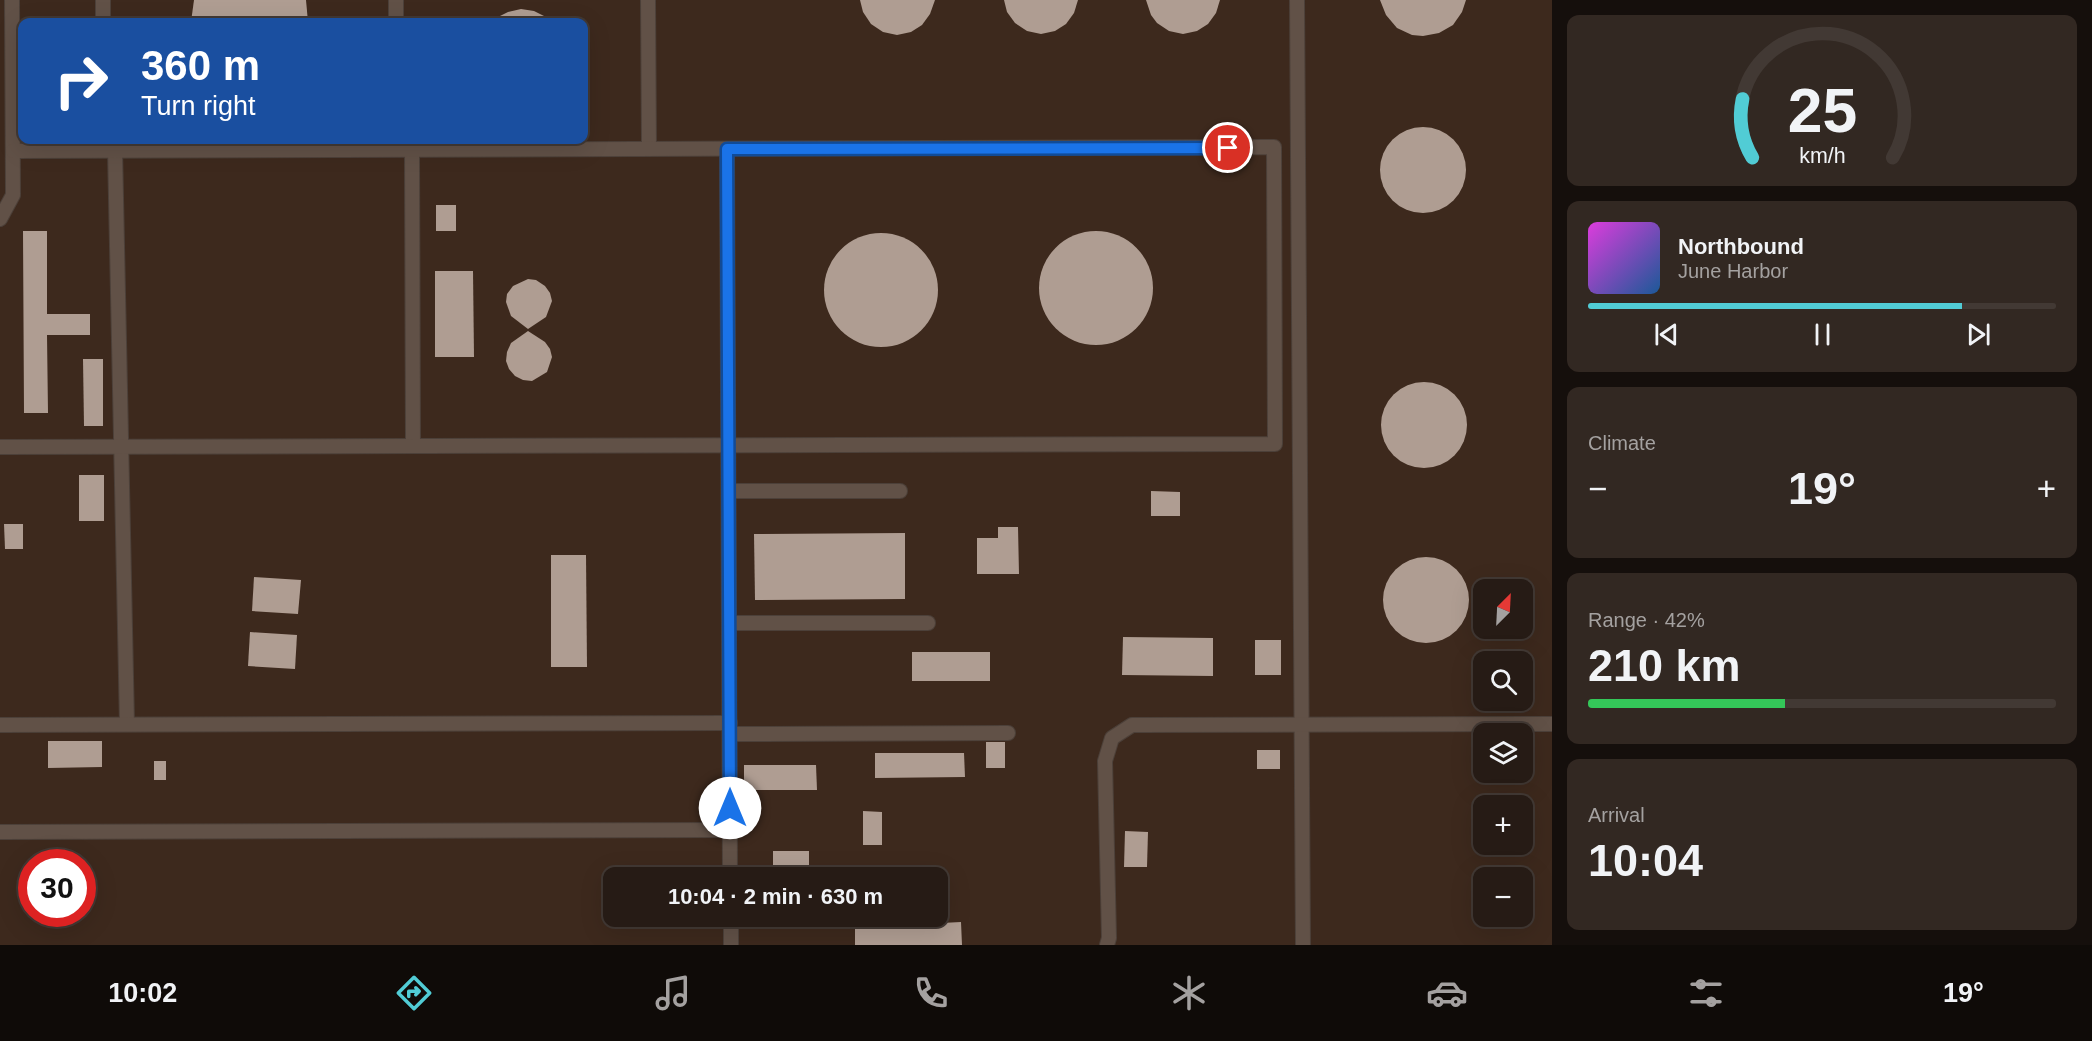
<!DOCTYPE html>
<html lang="en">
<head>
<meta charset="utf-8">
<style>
	:root { --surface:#261b15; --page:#322822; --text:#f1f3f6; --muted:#a4a1a0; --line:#423934; --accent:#51ccd5 }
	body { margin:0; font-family:Arial,sans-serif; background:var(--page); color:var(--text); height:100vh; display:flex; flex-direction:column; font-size:22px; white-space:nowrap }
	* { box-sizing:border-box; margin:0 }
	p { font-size:20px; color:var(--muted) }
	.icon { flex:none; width:33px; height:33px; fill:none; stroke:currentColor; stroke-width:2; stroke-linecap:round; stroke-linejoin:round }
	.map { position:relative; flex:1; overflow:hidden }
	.sheet { display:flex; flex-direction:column; gap:15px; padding:15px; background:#150f0c; width:540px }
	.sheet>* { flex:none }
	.guide { position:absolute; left:18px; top:18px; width:570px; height:126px; border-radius:12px; box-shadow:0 6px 24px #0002,0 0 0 2px var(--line); background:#1a4fa0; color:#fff; overflow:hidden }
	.needle { width:39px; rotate:24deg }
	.controls { position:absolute; left:1473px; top:579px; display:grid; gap:12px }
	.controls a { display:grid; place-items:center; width:60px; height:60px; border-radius:12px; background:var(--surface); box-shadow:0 6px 24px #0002,0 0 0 2px var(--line); font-size:30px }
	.speed { position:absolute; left:18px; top:849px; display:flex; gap:12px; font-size:30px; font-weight:700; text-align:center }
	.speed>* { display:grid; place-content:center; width:78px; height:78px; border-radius:50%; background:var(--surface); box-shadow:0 6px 24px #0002,0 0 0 2px var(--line); line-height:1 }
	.speed .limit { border:9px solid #d22; background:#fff; color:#111 }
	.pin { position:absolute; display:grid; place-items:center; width:51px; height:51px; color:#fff; margin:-26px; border:3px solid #fff; border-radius:50%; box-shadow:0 2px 6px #0007 }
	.me { position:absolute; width:66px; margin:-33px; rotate:0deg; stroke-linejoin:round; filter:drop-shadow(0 0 4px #0008) }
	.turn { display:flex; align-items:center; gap:21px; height:126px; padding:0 24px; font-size:27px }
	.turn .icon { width:78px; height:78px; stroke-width:2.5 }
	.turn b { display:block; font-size:42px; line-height:51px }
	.big { font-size:45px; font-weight:600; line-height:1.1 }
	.sheet .widget { flex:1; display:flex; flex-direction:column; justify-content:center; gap:9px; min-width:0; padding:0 21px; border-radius:12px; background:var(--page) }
	.sheet .dial { align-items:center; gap:0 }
	.dial svg { height:156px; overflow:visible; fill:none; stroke:var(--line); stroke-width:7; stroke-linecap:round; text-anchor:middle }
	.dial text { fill:var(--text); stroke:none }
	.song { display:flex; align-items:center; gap:18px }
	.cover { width:72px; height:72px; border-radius:9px; background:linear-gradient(135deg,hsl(300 70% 55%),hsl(210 70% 35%)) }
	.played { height:6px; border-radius:3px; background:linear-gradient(90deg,var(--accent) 80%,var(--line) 80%) }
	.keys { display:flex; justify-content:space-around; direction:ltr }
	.heat { display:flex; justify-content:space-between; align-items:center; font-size:33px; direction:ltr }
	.charge { height:9px; border-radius:4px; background:linear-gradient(90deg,#34c759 42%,var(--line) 0) }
	.trip { position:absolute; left:603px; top:867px; width:345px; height:60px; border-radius:12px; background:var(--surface); box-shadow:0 6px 24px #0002,0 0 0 2px var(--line); font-weight:600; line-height:60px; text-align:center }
	.tabs { display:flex; height:96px; justify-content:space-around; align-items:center; background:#0f0b08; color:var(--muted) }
	.tabs .icon { width:42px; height:42px }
	.tabs .active { color:var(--accent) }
	.tabs b { font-size:27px; color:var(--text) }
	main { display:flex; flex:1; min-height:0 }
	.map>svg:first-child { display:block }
	.built { fill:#3d291d; fill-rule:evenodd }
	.building { fill:#af9d92 }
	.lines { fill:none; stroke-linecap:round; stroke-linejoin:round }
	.minor-casing { stroke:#4c4039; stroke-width:16 }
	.minor { stroke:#615147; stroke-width:14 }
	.route-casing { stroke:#114b97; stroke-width:15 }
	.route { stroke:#1a73e8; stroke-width:10 }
</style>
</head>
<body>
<main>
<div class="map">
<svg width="1552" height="945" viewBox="0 0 1552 945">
	<rect width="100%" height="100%" fill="#32241c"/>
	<!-- built -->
	<path class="built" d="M 0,0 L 1552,0 L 1552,945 L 0,945 ZM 22,22 L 584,22 L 584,140 L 22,140 ZM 1484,590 L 1522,590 L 1522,628 L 1484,628 ZM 1484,662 L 1522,662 L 1522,700 L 1484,700 ZM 1484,734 L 1522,734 L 1522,772 L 1484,772 ZM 1484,806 L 1522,806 L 1522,844 L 1484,844 ZM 32,862 L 82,862 L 82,914 L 32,914 ZM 614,878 L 938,878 L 938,916 L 614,916 ZM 1484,878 L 1522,878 L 1522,916 L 1484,916 Z"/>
	<!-- building -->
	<g class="building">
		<polygon points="194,0 306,0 308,22 191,22"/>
		<polygon points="860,0 935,0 930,14 922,25 911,32 897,35 883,32 871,24 863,12"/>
		<polygon points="1004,0 1078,0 1074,13 1066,24 1055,31 1041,34 1027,31 1015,23 1007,12"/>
		<polygon points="1146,0 1220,0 1216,13 1208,24 1197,31 1183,34 1169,31 1157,23 1151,15"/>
		<polygon points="1380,0 1466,0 1462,12 1453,25 1439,33 1423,36 1412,35 1397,28 1386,15"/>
		<polygon points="521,9 534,11 556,22 488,22 508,12"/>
		<circle cx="1423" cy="170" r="43"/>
		<rect x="436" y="205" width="20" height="26"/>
		<circle cx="1096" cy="288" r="57"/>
		<polygon points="23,231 47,231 47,314 90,314 90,335 47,335 48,413 24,413"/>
		<circle cx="881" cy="290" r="57"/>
		<polygon points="435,271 473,271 474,357 435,357"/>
		<polygon points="528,279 536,280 545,286 550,293 552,301 546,317 528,329 511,316 506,302 507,294 513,286"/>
		<polygon points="528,331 545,342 550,349 552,357 547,372 532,381 523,380 515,376 509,369 506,361 507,352 511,343"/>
		<polygon points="83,359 103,359 103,426 84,426"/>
		<circle cx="1424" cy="425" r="43"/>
		<rect x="79" y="475" width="25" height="46"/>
		<polygon points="1151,491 1180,492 1180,516 1151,516"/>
		<polygon points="4,524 23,524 23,549 5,549"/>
		<polygon points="998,527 1018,527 1019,574 977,574 977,538 998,538"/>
		<polygon points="905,533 905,599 755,600 754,534"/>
		<polygon points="551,555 586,555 587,667 551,667"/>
		<circle cx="1426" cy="600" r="43"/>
		<polygon points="254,577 301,580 298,614 252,611"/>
		<polygon points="250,632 297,635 295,669 248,666"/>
		<polygon points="1123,637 1213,638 1213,676 1122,675"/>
		<rect x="1255" y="640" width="26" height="35"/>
		<rect x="912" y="652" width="78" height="29"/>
		<polygon points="48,741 102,741 102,767 48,768"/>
		<rect x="986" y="742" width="19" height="26"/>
		<rect x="1257" y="750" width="23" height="19"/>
		<polygon points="875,753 964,753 965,777 875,778"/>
		<rect x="154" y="761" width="12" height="19"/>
		<polygon points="744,765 816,765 817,790 744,790"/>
		<polygon points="863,811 882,812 882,845 863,845"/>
		<polygon points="1125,831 1148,832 1147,867 1124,867"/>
		<rect x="773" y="851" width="36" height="27"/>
		<polygon points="855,917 882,917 882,926 961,922 962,945 855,945"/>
	</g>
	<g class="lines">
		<defs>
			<g id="minor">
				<polyline points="103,0 103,22"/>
				<polyline points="396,0 396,22"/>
				<polyline points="648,0 649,149"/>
				<polyline points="1297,0 1303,945"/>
				<polyline points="727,149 730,878"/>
				<polyline points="115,150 127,724"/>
				<polyline points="412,150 413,446"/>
				<polyline points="0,219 13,195 12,0"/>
				<polyline points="0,447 1275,444 1274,147 13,151"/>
				<polyline points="729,491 900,491"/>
				<polyline points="729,623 928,623"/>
				<polyline points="0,725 730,723"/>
				<polyline points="730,734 1008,733"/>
				<polyline points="0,832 730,830"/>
				<polyline points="731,916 731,945"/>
				<polyline points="1107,945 1109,938 1105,761 1112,738 1132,725 1552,724"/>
			</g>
		</defs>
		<!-- minor casing -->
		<use href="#minor" class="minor-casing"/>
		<!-- minor -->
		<use href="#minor" class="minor"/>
	</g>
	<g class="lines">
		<defs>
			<polyline id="route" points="730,808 727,149 1228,148"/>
		</defs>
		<!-- route casing -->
		<use href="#route" class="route-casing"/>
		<!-- route -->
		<use href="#route" class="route"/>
	</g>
</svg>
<div class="controls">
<a><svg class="needle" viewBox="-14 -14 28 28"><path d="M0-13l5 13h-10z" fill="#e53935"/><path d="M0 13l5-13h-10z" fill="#a4a1a0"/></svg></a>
<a><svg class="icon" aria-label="search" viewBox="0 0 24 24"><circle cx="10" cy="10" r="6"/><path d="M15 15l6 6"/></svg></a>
<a><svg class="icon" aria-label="layers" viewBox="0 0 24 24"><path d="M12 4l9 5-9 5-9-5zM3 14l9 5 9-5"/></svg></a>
<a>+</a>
<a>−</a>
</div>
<div class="speed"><div class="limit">30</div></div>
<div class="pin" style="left:1228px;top:148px;background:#d93025"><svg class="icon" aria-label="arrive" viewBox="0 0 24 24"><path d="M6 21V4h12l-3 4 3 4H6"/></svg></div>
<svg class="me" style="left:730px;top:808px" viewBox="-20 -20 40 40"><circle r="19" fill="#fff"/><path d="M0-13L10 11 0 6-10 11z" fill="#1a73e8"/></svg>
<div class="trip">10:04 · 2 min · 630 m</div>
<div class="guide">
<div class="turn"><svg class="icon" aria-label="right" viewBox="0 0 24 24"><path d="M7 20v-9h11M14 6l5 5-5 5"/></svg><div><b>360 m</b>Turn right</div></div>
</div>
</div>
<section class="sheet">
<div class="widget dial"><svg viewBox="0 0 100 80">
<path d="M14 69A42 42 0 1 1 86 69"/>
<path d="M14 69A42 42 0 0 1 9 39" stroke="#51ccd5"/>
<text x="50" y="56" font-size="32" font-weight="700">25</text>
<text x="50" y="72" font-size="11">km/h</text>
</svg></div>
<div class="widget">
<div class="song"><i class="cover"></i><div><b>Northbound</b><p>June Harbor</p></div></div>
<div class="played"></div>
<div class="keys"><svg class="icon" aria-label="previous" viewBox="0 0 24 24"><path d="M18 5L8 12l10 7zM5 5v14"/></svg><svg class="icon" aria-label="pause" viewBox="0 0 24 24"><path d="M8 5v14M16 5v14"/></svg><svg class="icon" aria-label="next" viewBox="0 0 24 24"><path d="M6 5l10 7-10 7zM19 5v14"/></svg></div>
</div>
<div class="widget"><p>Climate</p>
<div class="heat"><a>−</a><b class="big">19°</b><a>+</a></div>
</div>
<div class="widget"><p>Range · 42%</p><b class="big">210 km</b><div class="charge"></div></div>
<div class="widget"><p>Arrival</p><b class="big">10:04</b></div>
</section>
</main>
<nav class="tabs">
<b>10:02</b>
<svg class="icon active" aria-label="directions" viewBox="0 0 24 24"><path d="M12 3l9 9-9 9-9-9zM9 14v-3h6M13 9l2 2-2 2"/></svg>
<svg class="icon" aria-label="music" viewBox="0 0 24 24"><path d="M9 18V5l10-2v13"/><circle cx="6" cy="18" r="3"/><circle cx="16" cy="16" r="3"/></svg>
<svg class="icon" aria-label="phone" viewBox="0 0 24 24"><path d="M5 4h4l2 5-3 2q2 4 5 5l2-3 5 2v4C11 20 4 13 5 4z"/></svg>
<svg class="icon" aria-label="climate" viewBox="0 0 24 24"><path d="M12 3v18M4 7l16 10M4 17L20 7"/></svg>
<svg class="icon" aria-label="car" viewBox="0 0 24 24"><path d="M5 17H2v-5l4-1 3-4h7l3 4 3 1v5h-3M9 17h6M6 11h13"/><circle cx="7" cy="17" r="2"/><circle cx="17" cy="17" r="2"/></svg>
<svg class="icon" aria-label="filters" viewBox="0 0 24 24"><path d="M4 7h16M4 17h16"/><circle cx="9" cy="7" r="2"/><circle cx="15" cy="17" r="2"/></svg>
<b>19°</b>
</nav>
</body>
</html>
